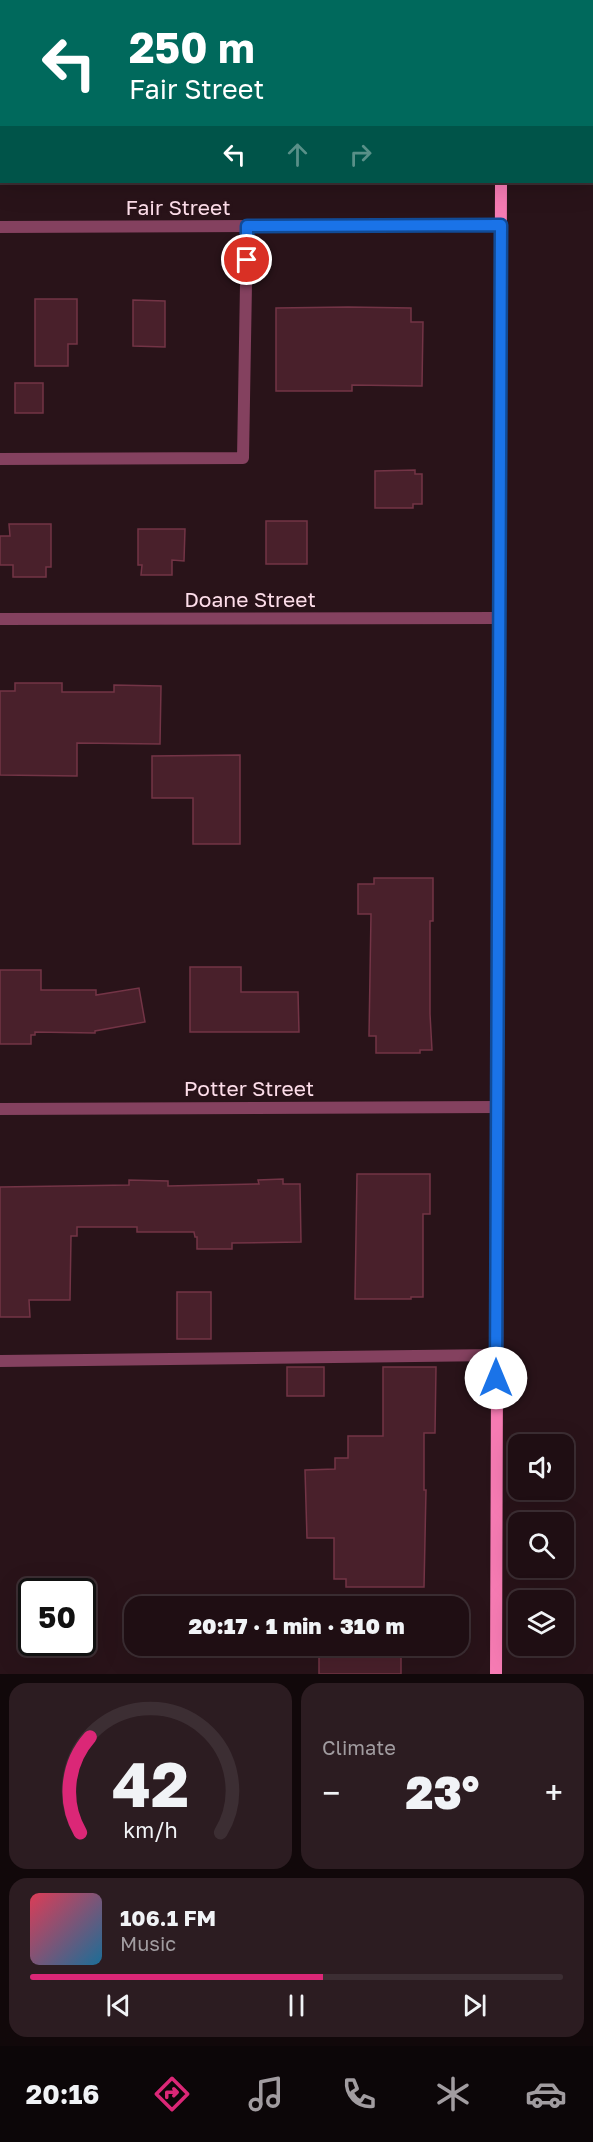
<!DOCTYPE html>
<html lang="en">
<head>
<meta charset="utf-8">
<style>
	:root { --surface:#1f0e13; --page:#2c1c21; --text:#f1f3f6; --muted:#a19ca0; --line:#3c2e33; --accent:#db2777 }
	body { margin:0; font-family:"Golos Text",sans-serif; background:var(--page); color:var(--text); height:100vh; display:flex; flex-direction:column; font-size:22px; white-space:nowrap }
	* { box-sizing:border-box; margin:0 }
	p { font-size:20px; color:var(--muted) }
	.icon { flex:none; width:33px; height:33px; fill:none; stroke:currentColor; stroke-width:2; stroke-linecap:round; stroke-linejoin:round }
	.map { position:relative; height:1674px; overflow:hidden }
	.drawer { display:flex; flex-direction:column; gap:9px; padding:9px; background:#11080a; flex:1 }
	.drawer>* { flex:none }
	.top-card { position:absolute; left:0px; top:0px; width:594px; height:183px; box-shadow:0 6px 24px #0002,0 0 0 2px var(--line); background:#00695c; color:#fff; overflow:hidden }
	.buttons { position:absolute; left:508px; top:1434px; display:grid; gap:12px }
	.buttons a { display:grid; place-items:center; width:66px; height:66px; border-radius:12px; background:var(--surface); box-shadow:0 6px 24px #0002,0 0 0 2px var(--line); font-size:30px }
	.speed { position:absolute; left:18px; top:1578px; display:flex; gap:12px; font-size:30px; font-weight:700; text-align:center }
	.speed>* { display:grid; place-content:center; width:78px; height:78px; border-radius:50%; background:var(--surface); box-shadow:0 6px 24px #0002,0 0 0 2px var(--line); line-height:1 }
	.speed .limit { border:3px solid #111; border-radius:9px; background:#fff; color:#111 }
	.pin { position:absolute; display:grid; place-items:center; width:51px; height:51px; color:#fff; margin:-26px; border:3px solid #fff; border-radius:50%; box-shadow:0 2px 6px #0007 }
	.me { position:absolute; width:66px; margin:-33px; rotate:0deg; stroke-linejoin:round; filter:drop-shadow(0 0 4px #0008) }
	.turn { display:flex; align-items:center; gap:21px; height:126px; padding:0 30px; font-size:27px }
	.turn .icon { width:78px; height:78px; stroke-width:2.5 }
	.turn b { display:block; font-size:42px; line-height:51px }
	.lanes { display:flex; align-items:center; height:57px; padding:0 30px; background:#0003; justify-content:center; gap:30px; direction:ltr }
	.lanes .off { opacity:.35 }
	.big { font-size:45px; font-weight:800; line-height:1.1 }
	.drawer .tile { flex:1; display:flex; flex-direction:column; justify-content:center; gap:9px; min-width:0; padding:0 21px; border-radius:18px; background:var(--page) }
	.drawer .dial { align-items:center; gap:0 }
	.dial svg { height:156px; overflow:visible; fill:none; stroke:var(--line); stroke-width:7; stroke-linecap:round; text-anchor:middle }
	.dial text { fill:var(--text); stroke:none }
	.song { display:flex; align-items:center; gap:18px }
	.cover { width:72px; height:72px; border-radius:9px; background:linear-gradient(135deg,hsl(350 70% 55%),hsl(200 70% 35%)) }
	.played { height:6px; border-radius:3px; background:linear-gradient(90deg,var(--accent) 55%,var(--line) 55%) }
	.keys { display:flex; justify-content:space-around; direction:ltr }
	.heat { display:flex; justify-content:space-between; align-items:center; font-size:33px; direction:ltr }
	.drawer .tiles { flex:1; display:grid; gap:9px; grid-template-columns:1fr 1fr }
	.tile:last-child { grid-column:span 2 }
	.trip { position:absolute; left:124px; top:1596px; width:345px; height:60px; border-radius:18px; background:var(--surface); box-shadow:0 6px 24px #0002,0 0 0 2px var(--line); font-weight:800; line-height:60px; text-align:center }
	.menu { display:flex; height:96px; justify-content:space-around; align-items:center; background:#0c0608; color:var(--muted) }
	.menu .icon { width:42px; height:42px }
	.menu .selected { color:var(--accent) }
	.menu b { font-size:27px; color:var(--text) }
	.map>svg:first-child { display:block }
	.building { fill:#49202b; stroke:#733446; stroke-width:1.5 }
	.lines { fill:none; stroke-linecap:round; stroke-linejoin:round }
	.lane { stroke:#84415f; stroke-width:12 }
	.street { stroke:#84415f; stroke-width:12 }
	.secondary { stroke:#f67bb3; stroke-width:12 }
	.route-casing { stroke:#114b97; stroke-width:15 }
	.route { stroke:#1a73e8; stroke-width:10 }
	.labels { text-anchor:middle; dominant-baseline:central; stroke-width:6; stroke-linejoin:round; paint-order:stroke }
	.street-label { font-size:21px; fill:#fddde9; stroke:#291319 }
</style>
</head>
<body>
<div class="map">
<svg width="593" height="1674" viewBox="0 0 593 1674">
	<rect width="100%" height="100%" fill="#291319"/>
	<!-- building -->
	<g class="building">
		<polygon points="35,299 77,299 77,344 68,344 68,366 35,366"/>
		<polygon points="133,300 165,301 165,347 133,346"/>
		<polygon points="348,307 411,308 411,322 423,322 422,386 352,385 352,391 276,391 276,308"/>
		<rect x="15" y="383" width="28" height="30"/>
		<polygon points="415,470 415,474 422,474 422,504 413,504 413,508 375,508 375,471"/>
		<rect x="266" y="521" width="41" height="43"/>
		<polygon points="9,524 51,524 51,567 46,567 46,577 13,577 13,565 0,565 0,536 10,536"/>
		<polygon points="138,529 185,529 184,561 172,560 172,575 141,575 142,565 138,565"/>
		<polygon points="15,683 62,683 62,692 114,692 114,685 161,686 160,744 77,743 77,776 0,775 0,691 15,691"/>
		<polygon points="240,755 240,844 193,844 193,798 152,798 152,756"/>
		<polygon points="374,878 433,878 433,921 430,921 430,1014 432,1050 420,1050 420,1053 376,1053 376,1036 369,1036 371,914 358,914 358,884 374,884"/>
		<polygon points="190,967 241,967 241,992 298,992 299,1032 190,1032"/>
		<polygon points="0,970 41,970 41,990 96,990 96,995 139,988 145,1022 95,1031 95,1033 35,1032 35,1035 31,1035 31,1044 0,1044"/>
		<polygon points="357,1174 430,1174 430,1214 423,1214 423,1297 411,1297 411,1299 355,1299"/>
		<polygon points="283,1179 283,1184 300,1184 301,1242 232,1243 232,1249 197,1249 197,1237 195,1237 194,1232 137,1232 137,1227 77,1227 77,1236 71,1236 70,1300 29,1300 30,1317 0,1317 0,1187 129,1185 129,1180 168,1181 168,1186 259,1184 258,1180"/>
		<rect x="177" y="1292" width="34" height="47"/>
		<rect x="287" y="1367" width="37" height="29"/>
		<polygon points="383,1367 436,1367 435,1433 424,1433 424,1490 426,1490 424,1587 346,1587 346,1579 334,1579 334,1538 307,1538 305,1470 335,1469 335,1458 348,1458 348,1436 383,1436"/>
		<rect x="319" y="1646" width="82" height="28"/>
	</g>
	<g class="lines">
		<!-- lane -->
		<g class="lane">
			<polyline points="0,459 243,458 247,226"/>
			<polyline points="0,1361 496,1355"/>
		</g>
		<!-- street -->
		<g class="street">
			<polyline points="0,227 501,225"/>
			<polyline points="0,619 499,618"/>
			<polyline points="0,1109 498,1107"/>
		</g>
		<!-- secondary -->
		<g class="secondary">
			<polyline points="501,2 501,0"/>
			<polyline points="496,1674 501,182"/>
		</g>
	</g>
	<g class="lines">
		<defs>
			<polyline id="route" points="247,260 247,226 501,225 496,1378"/>
		</defs>
		<!-- route casing -->
		<use href="#route" class="route-casing"/>
		<!-- route -->
		<use href="#route" class="route"/>
	</g>
	<g class="labels">
		<!-- street labels -->
		<g class="street-label">
			<text x="178" y="207">Fair Street</text>
			<text x="250" y="599">Doane Street</text>
			<text x="249" y="1088">Potter Street</text>
		</g>
	</g>
</svg>
<div class="buttons">
<a><svg class="icon" aria-label="sound" viewBox="0 0 24 24"><path d="M4 9h4l5-4v14l-5-4H4zM17 9q2 3 0 6"/></svg></a>
<a><svg class="icon" aria-label="search" viewBox="0 0 24 24"><circle cx="10" cy="10" r="6"/><path d="M15 15l6 6"/></svg></a>
<a><svg class="icon" aria-label="layers" viewBox="0 0 24 24"><path d="M12 4l9 5-9 5-9-5zM3 14l9 5 9-5"/></svg></a>
</div>
<div class="speed"><div class="limit">50</div></div>
<div class="pin" style="left:247px;top:260px;background:#d93025"><svg class="icon" aria-label="arrive" viewBox="0 0 24 24"><path d="M6 21V4h12l-3 4 3 4H6"/></svg></div>
<svg class="me" style="left:496px;top:1378px" viewBox="-20 -20 40 40"><circle r="19" fill="#fff"/><path d="M0-13L10 11 0 6-10 11z" fill="#1a73e8"/></svg>
<div class="trip">20:17 · 1 min · 310 m</div>
<div class="top-card">
<div class="turn"><svg class="icon" aria-label="left" viewBox="0 0 24 24"><path d="M17 20v-9H6M10 6l-5 5 5 5"/></svg><div><b>250 m</b>Fair Street</div></div>
<div class="lanes"><svg class="icon" aria-label="left" viewBox="0 0 24 24"><path d="M17 20v-9H6M10 6l-5 5 5 5"/></svg><svg class="icon off" aria-label="ahead" viewBox="0 0 24 24"><path d="M12 20V5M6 11l6-6 6 6"/></svg><svg class="icon off" aria-label="right" viewBox="0 0 24 24"><path d="M7 20v-9h11M14 6l5 5-5 5"/></svg></div>
</div>
</div>
<section class="drawer">
<div class="tiles">
<div class="tile dial"><svg viewBox="0 0 100 80">
<path d="M14 69A42 42 0 1 1 86 69"/>
<path d="M14 69A42 42 0 0 1 19 20" stroke="#db2777"/>
<text x="50" y="56" font-size="32" font-weight="700">42</text>
<text x="50" y="72" font-size="11">km/h</text>
</svg></div>
<div class="tile"><p>Climate</p>
<div class="heat"><a>−</a><b class="big">23°</b><a>+</a></div>
</div>
<div class="tile">
<div class="song"><i class="cover"></i><div><b>106.1 FM</b><p>Music</p></div></div>
<div class="played"></div>
<div class="keys"><svg class="icon" aria-label="previous" viewBox="0 0 24 24"><path d="M18 5L8 12l10 7zM5 5v14"/></svg><svg class="icon" aria-label="pause" viewBox="0 0 24 24"><path d="M8 5v14M16 5v14"/></svg><svg class="icon" aria-label="next" viewBox="0 0 24 24"><path d="M6 5l10 7-10 7zM19 5v14"/></svg></div>
</div>
</div>
</section>
<nav class="menu">
<b>20:16</b>
<svg class="icon selected" aria-label="directions" viewBox="0 0 24 24"><path d="M12 3l9 9-9 9-9-9zM9 14v-3h6M13 9l2 2-2 2"/></svg>
<svg class="icon" aria-label="music" viewBox="0 0 24 24"><path d="M9 18V5l10-2v13"/><circle cx="6" cy="18" r="3"/><circle cx="16" cy="16" r="3"/></svg>
<svg class="icon" aria-label="phone" viewBox="0 0 24 24"><path d="M5 4h4l2 5-3 2q2 4 5 5l2-3 5 2v4C11 20 4 13 5 4z"/></svg>
<svg class="icon" aria-label="climate" viewBox="0 0 24 24"><path d="M12 3v18M4 7l16 10M4 17L20 7"/></svg>
<svg class="icon" aria-label="car" viewBox="0 0 24 24"><path d="M5 17H2v-5l4-1 3-4h7l3 4 3 1v5h-3M9 17h6M6 11h13"/><circle cx="7" cy="17" r="2"/><circle cx="17" cy="17" r="2"/></svg>
</nav>
</body>
</html>
